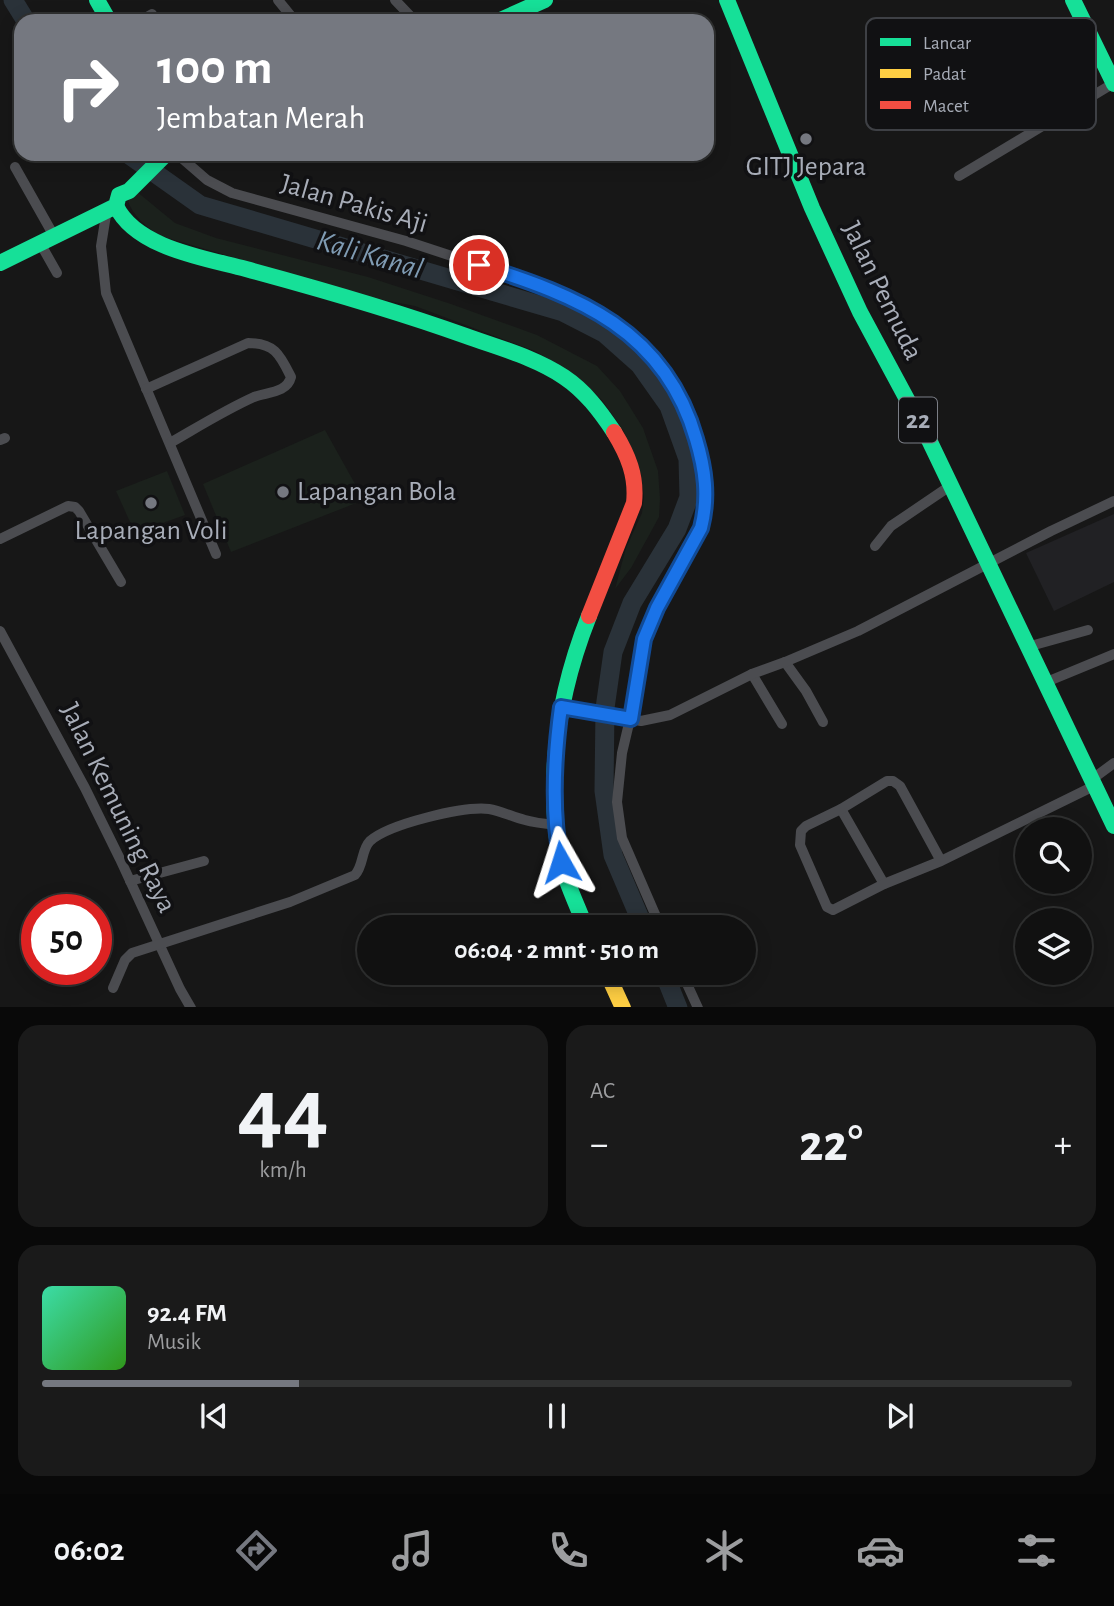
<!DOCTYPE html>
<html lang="id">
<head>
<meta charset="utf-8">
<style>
	:root { --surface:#111; --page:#1a1a1a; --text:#f1f3f6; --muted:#9c9d9f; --line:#303131; --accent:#757880 }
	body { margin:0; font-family:"Alegreya Sans",sans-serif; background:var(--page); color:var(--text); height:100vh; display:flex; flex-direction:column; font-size:26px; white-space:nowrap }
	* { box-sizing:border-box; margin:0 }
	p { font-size:23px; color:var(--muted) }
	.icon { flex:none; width:38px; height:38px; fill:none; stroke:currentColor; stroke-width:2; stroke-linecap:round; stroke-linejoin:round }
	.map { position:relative; height:1007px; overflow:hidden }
	.side { display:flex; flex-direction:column; gap:18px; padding:18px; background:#090909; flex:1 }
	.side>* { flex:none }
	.top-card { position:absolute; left:14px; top:14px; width:700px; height:147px; border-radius:21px; box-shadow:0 4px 18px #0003,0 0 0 2px var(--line); background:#757880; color:#fff; overflow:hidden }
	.fabs { position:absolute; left:1015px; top:817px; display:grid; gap:14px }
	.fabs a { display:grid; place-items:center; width:77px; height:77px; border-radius:50%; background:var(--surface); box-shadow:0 4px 18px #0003,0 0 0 2px var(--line); font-size:35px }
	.speed { position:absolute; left:21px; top:894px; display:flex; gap:14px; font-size:35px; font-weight:700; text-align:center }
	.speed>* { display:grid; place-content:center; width:91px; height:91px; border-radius:50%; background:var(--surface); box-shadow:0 4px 18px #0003,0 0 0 2px var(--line); line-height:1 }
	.speed .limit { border:10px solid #d22; background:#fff; color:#111 }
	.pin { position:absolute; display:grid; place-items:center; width:60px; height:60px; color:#fff; margin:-30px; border:4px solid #fff; border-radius:50%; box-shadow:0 2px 7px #0007 }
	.me { position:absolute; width:77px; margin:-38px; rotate:354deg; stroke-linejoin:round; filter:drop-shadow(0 0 5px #0008) }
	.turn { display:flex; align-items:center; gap:24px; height:147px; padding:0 28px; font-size:32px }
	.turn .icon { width:91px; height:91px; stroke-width:2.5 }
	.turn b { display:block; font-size:49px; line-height:60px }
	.big { font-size:52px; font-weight:700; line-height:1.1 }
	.side .card { flex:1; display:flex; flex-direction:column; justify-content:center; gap:10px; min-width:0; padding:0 24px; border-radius:21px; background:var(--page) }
	.side .dial { align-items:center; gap:0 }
	.dial b { font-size:91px; line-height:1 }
	.song { display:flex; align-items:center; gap:21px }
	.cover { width:84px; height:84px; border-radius:10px; background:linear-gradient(135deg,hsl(160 70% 55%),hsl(110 70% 35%)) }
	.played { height:7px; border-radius:4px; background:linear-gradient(90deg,var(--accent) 25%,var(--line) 25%) }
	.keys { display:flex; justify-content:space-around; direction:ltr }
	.heat { display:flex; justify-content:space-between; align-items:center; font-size:38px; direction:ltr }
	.side .tiles { flex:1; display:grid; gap:18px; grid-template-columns:1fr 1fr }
	.card:last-child { grid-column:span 2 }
	.trip { position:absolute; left:357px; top:915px; width:399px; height:70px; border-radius:35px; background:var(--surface); box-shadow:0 4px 18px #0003,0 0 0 2px var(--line); font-weight:700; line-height:70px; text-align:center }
	.tab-bar { display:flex; height:112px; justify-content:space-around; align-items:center; background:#070707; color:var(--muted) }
	.tab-bar .icon { width:49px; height:49px }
	.tab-bar .on { color:var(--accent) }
	.tab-bar b { font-size:32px; color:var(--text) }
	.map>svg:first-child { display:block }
	.built { fill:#212124 }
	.green { fill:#1b211c }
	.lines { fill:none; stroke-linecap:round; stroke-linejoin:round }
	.river { stroke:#2a3239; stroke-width:19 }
	.street { stroke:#4b4c50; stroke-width:10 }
	.fast { stroke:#16e098; stroke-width:16 }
	.slow { stroke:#ffcf43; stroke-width:16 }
	.jam { stroke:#f24e42; stroke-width:16 }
	.route-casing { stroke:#114b97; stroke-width:18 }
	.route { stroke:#1a73e8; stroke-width:12 }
	.poi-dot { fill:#757880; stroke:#111113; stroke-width:2.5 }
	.labels { text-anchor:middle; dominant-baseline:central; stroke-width:7; stroke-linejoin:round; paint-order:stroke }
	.shield { fill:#111113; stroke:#7b7e86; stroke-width:2 }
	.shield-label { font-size:26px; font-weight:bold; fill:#a8adb8 }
	.poi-label { font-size:28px; fill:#a8adb8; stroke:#111113 }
	.street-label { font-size:28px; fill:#a8adb8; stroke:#111113 }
	.water-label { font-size:30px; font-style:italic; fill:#7f9bb3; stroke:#111113 }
	.key { fill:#111113; stroke:#3e4045; stroke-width:2 }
	.key-label { font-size:19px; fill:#a8adb8 }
</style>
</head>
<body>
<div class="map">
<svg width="1114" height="1008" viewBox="0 0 1114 1008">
	<rect width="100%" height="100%" fill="#171717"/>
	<!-- built -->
	<polygon class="built" points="1114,514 1114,582 1054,611 1026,553"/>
	<!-- green -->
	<g class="green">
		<path d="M 136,191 L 175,223 L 216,238 L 368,277 L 451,304 L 537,335 L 597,366 L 620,391 L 643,428 L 658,471 L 660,499 L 659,517 L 631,568 L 615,589 L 626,548 L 642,513 L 644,497 L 641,474 L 623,430 L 602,400 L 575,375 L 535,351 L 415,306 L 368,297 L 161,236 C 147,228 133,216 128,201 Z"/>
		<polygon points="325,430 364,500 231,552 203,484"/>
		<polygon points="167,471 185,515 135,533 116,491"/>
	</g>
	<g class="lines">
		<!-- river -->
		<g class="river">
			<polyline points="13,0 26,21"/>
			<polyline points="128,154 200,205 563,312 604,333 640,365 669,406 688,459 689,497 677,529 632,603 613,652 605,708 604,791 613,855 644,928"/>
			<polyline points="664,973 678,1008"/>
		</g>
		<!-- street -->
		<g class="street">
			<polyline points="278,0 295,21"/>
			<polyline points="395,0 415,21"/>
			<polyline points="140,21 152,14"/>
			<polyline points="177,154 207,180 232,193 406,241 546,287 580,303 630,333 661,366 678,393 693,427 704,471 706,487 704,515 695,541 657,608 644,639 630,719 622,753 617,802 622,838 661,928"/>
			<polyline points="15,167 54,236"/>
			<polyline points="959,176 1114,83"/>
			<polyline points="107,209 101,246 106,293 216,554"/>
			<polyline points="40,243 57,273"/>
			<path d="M 146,389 L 248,343 C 275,343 280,355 291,377 C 287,393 267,392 254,397 C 225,410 198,427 170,443"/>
			<polyline points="0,440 5,438"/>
			<polyline points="0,539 68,506 75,507 79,511 121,582"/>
			<polyline points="875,546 891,526 950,486"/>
			<polyline points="0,631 85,788 120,859 180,989 191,1008"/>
			<polyline points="1027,647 1088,630"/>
			<polyline points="785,662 806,691 823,722"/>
			<polyline points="752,674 782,724"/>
			<polyline points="1044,683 1114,654"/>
			<polyline points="561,707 641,721 670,715 752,674 785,662 858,631 1051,531 1114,501"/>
			<polyline points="1091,780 1114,763"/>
			<polyline points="841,809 884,884"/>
			<polyline points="941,861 900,786 893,781 887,781 841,809 806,826 801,831 800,845 827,907 833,910 884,884 941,861 1094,786"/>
			<polyline points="130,881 204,861"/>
			<polyline points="682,973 698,1008"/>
			<path d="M 113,988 L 125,960 L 132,953 L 290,902 L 355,875 C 364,865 361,850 370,841 C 389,824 463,806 489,809 C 501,811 513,817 525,820 C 535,823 546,824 557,825"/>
		</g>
		<!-- fast -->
		<g class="fast">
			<polyline points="97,0 109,21"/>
			<polyline points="727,0 812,208 860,312 930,442 1114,826"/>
			<polyline points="1073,0 1114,84"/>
			<polyline points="498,21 545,0"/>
			<path d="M 116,206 C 136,248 205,258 246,269 C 320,289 394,310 466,336 C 499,348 534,357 564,377 C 585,391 600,411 614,432"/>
			<polyline points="0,263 116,206 119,195 129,191 166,154"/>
			<path d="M 586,928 C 576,902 562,875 558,847 C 547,768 560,689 589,616"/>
		</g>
		<!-- slow -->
		<polyline class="slow" points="607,973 623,1008"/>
		<!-- jam -->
		<path class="jam" d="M 589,616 L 634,503 C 637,476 628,455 614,432"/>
	</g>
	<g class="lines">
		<defs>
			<path id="route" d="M 479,265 C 578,296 665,330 696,439 C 705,469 709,497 701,528 L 657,608 L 644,639 L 631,719 L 561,707 C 554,758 551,811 561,862"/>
		</defs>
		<!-- route casing -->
		<use href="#route" class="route-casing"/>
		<!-- route -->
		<use href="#route" class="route"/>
	</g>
	<!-- markers -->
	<g class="poi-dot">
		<circle cx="806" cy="139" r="7"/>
		<circle cx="283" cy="492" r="7"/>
		<circle cx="151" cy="503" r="7"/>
	</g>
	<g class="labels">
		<!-- shield labels -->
		<rect class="shield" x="899" y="397.5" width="38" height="45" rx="5"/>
		<g class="shield-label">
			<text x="918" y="420">22</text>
		</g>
		<!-- poi labels -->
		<g class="poi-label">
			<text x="806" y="167">GITJ Jepara</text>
			<text x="297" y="492" text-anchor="start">Lapangan Bola</text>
			<text x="151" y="531">Lapangan Voli</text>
		</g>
		<!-- street labels -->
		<g class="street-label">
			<text transform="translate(354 204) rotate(16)">Jalan Pakis Aji</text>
			<text transform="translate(882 291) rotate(64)">Jalan Pemuda</text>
			<text transform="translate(118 808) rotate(64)">Jalan Kemuning Raya</text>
		</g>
		<!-- water labels -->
		<g class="water-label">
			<text transform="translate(370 255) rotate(16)">Kali Kanal</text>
		</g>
	</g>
	<!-- legend -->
	<rect x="866" y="18" width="230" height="112" rx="10" class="key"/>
	<rect x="880" y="38" width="31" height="8" fill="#16e098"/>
	<rect x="880" y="69" width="31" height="9" fill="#ffcf43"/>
	<rect x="880" y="101" width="31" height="8" fill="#f24e42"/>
	<g class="key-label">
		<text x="923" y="49">Lancar</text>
		<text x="923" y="80">Padat</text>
		<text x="923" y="112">Macet</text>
	</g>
</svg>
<div class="fabs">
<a><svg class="icon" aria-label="search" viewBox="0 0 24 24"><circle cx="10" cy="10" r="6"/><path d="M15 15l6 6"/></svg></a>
<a><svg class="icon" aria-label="layers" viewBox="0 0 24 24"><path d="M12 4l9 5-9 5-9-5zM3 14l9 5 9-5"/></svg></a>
</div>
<div class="speed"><div class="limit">50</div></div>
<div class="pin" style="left:479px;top:265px;background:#d93025"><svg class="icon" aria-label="arrive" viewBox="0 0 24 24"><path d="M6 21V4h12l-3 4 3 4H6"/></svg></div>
<svg class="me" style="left:561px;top:862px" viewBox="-20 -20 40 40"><path d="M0-17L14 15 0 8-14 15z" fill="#1a73e8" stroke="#fff" stroke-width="4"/></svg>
<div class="trip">06:04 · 2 mnt · 510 m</div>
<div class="top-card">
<div class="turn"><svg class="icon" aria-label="right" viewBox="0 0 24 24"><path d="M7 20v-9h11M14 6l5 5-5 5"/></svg><div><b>100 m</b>Jembatan Merah</div></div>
</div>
</div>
<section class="side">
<div class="tiles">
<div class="card dial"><b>44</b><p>km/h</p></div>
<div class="card"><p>AC</p>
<div class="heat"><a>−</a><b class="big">22°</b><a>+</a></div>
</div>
<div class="card">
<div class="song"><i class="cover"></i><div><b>92.4 FM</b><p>Musik</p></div></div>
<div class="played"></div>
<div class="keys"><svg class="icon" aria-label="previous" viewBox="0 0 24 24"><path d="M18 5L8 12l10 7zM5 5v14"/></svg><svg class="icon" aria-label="pause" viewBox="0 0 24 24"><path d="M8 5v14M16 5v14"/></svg><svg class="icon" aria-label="next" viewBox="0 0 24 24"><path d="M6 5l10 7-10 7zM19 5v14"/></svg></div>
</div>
</div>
</section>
<nav class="tab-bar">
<b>06:02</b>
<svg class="icon on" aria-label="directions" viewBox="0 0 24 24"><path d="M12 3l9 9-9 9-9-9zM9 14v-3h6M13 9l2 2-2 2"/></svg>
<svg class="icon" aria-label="music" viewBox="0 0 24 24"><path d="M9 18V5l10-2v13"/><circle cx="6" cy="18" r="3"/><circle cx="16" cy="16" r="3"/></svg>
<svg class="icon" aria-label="phone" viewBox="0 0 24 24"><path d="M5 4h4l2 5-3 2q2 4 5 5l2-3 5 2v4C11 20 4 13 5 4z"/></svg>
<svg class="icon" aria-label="climate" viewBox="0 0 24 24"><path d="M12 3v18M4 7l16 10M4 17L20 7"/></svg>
<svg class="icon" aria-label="car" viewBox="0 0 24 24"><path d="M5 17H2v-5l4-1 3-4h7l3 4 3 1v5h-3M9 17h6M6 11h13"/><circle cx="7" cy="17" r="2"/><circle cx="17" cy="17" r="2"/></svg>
<svg class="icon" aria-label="filters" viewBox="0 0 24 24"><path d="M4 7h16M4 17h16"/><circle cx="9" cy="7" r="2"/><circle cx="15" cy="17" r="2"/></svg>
</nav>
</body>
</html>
